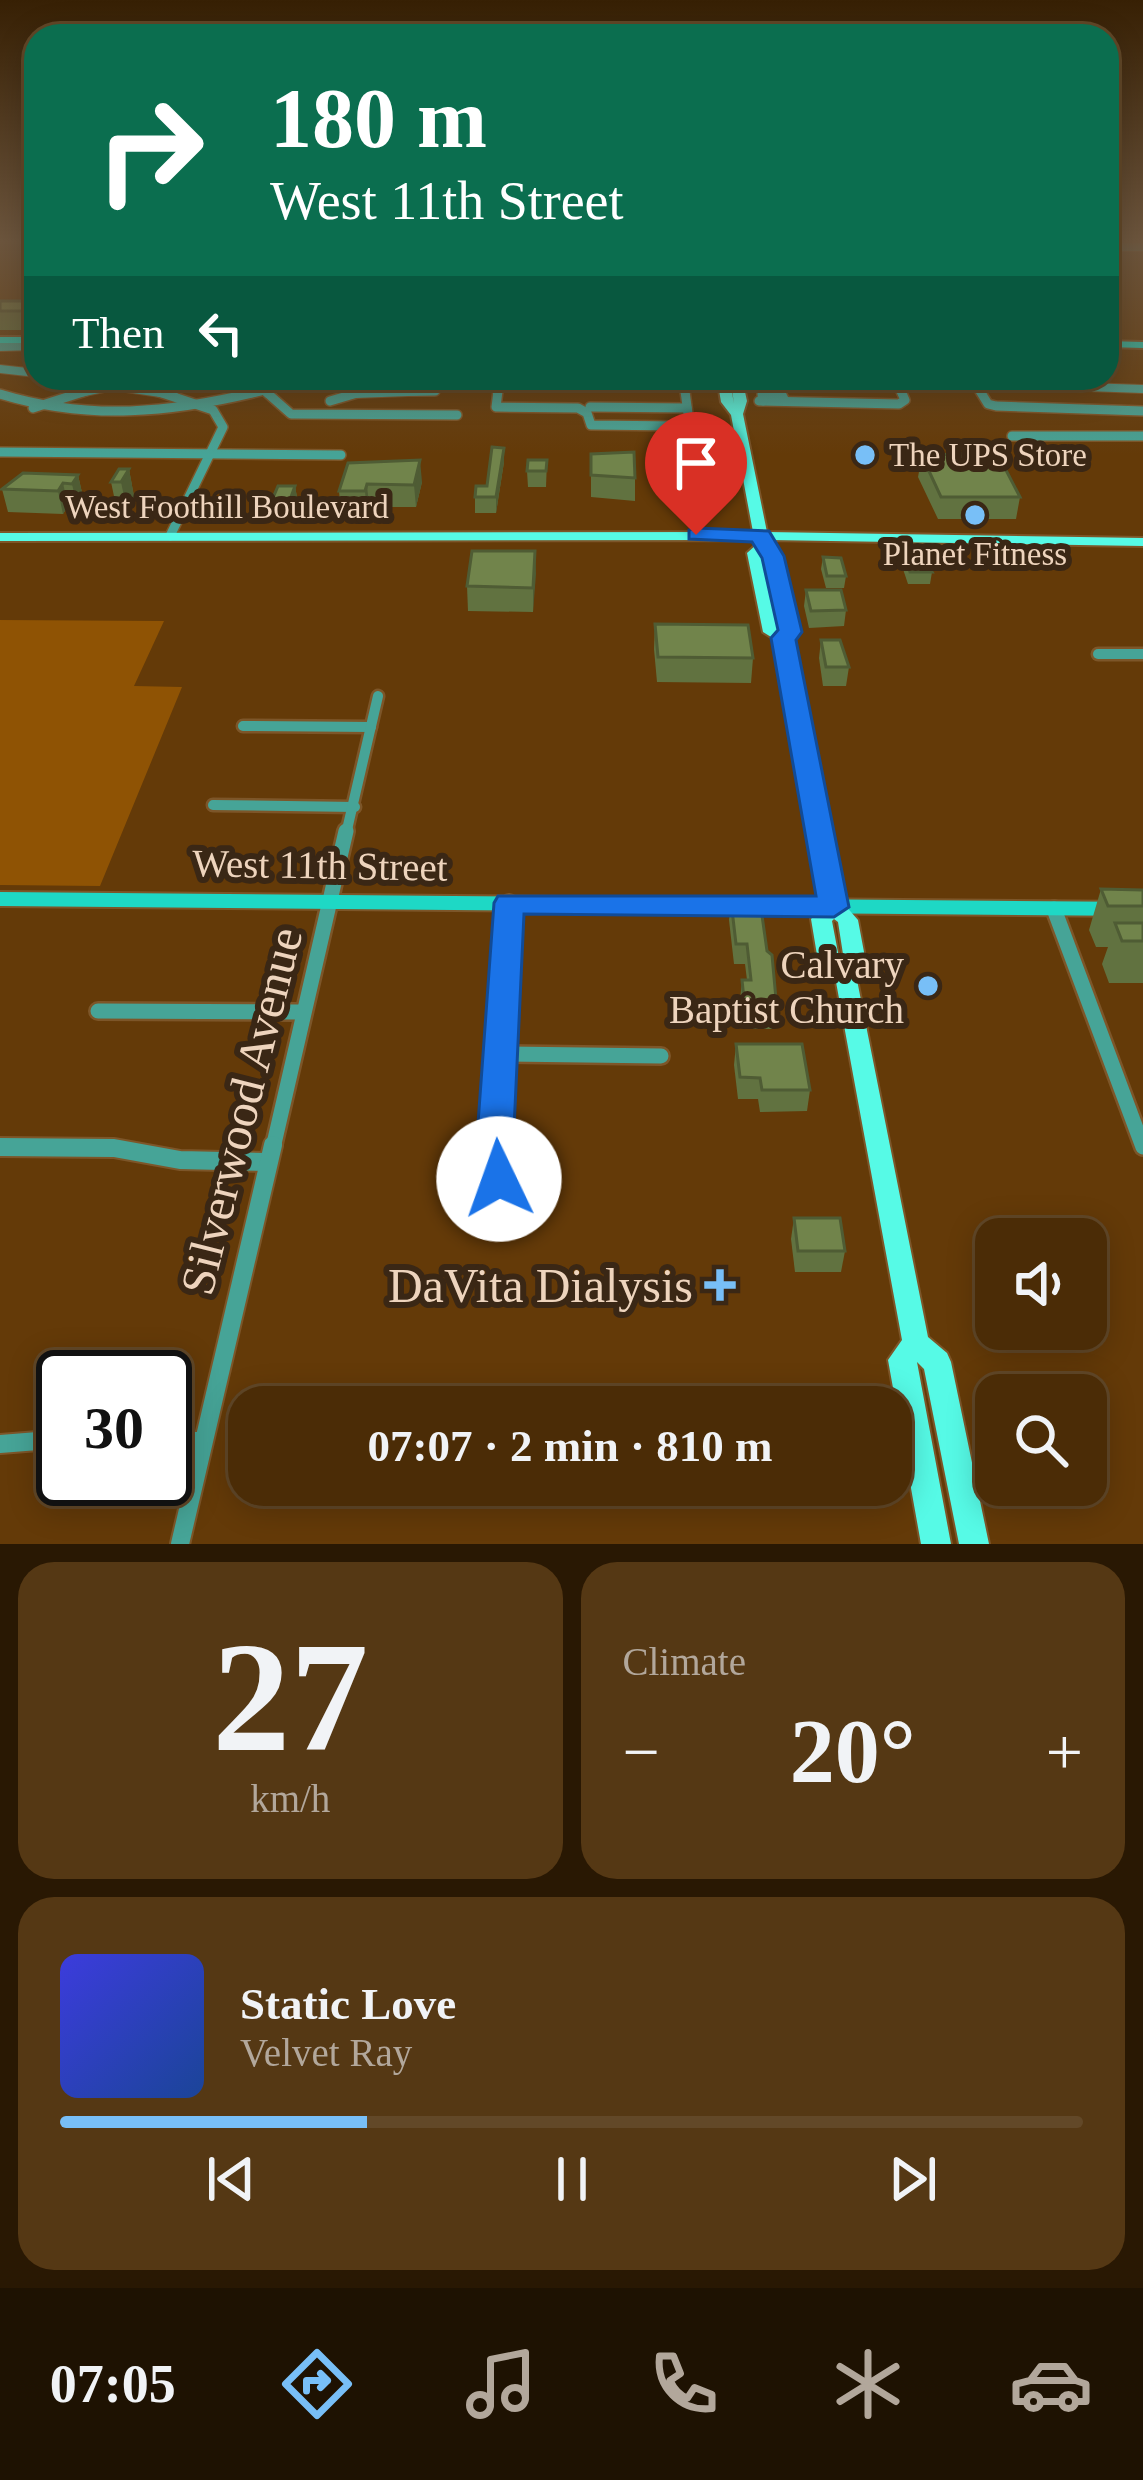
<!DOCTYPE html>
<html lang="en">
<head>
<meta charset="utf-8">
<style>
	:root { --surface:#4b2c06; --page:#553814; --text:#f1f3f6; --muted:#b2a79b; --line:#624828; --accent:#78bff7 }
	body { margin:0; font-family:"Times New Roman",serif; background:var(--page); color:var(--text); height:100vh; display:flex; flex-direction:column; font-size:45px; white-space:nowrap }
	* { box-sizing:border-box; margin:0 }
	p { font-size:39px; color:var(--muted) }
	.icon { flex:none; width:66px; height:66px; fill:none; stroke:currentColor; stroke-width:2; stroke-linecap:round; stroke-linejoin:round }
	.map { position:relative; height:1544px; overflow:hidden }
	.drawer { display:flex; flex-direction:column; gap:18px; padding:18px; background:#291803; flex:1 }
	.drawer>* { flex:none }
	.hud { position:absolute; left:24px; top:24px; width:1095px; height:366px; border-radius:36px; box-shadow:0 6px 30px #0003,0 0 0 3px var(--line); background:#0b6e4f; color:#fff; overflow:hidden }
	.fabs { position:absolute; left:975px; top:1218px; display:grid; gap:24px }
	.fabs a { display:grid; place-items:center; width:132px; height:132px; border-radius:24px; background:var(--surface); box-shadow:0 6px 30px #0003,0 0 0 3px var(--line); font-size:60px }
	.speed { position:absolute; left:36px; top:1350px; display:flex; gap:24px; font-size:60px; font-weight:700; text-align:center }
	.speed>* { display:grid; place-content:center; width:156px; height:156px; border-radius:50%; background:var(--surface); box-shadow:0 6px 30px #0003,0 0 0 3px var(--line); line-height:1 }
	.speed .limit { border:6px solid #111; border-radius:18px; background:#fff; color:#111 }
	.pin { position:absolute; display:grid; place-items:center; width:102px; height:102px; color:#fff; margin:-123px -51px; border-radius:50% 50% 50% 0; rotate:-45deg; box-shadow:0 0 12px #0007 }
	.pin .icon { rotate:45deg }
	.me { position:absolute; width:132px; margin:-66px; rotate:357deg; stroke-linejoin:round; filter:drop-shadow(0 0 9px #0008) }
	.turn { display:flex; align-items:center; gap:42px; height:252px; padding:0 48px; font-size:54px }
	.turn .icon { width:156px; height:156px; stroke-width:2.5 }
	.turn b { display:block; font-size:84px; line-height:102px }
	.then { display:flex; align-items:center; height:114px; padding:0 48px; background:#0003; gap:24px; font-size:45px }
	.big { font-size:90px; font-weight:700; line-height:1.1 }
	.drawer .tile { flex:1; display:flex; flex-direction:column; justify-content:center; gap:18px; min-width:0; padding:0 42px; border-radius:36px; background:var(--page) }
	.drawer .dial { align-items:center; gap:0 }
	.dial b { font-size:156px; line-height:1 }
	.song { display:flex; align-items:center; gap:36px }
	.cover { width:144px; height:144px; border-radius:18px; background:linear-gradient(135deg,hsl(240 70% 55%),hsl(220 70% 35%)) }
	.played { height:12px; border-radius:6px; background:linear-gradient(90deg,var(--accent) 30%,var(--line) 30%) }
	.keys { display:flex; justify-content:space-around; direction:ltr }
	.heat { display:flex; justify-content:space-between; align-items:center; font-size:66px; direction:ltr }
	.drawer .tiles { flex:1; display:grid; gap:18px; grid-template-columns:1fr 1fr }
	.tile:last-child { grid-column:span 2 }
	.trip { position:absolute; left:228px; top:1386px; width:684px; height:120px; border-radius:36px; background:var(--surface); box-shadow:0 6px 30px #0003,0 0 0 3px var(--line); font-weight:700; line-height:120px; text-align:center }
	.dock { display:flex; height:192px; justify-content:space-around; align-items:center; background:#1e1202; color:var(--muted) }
	.dock .icon { width:84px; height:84px }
	.dock .on { color:var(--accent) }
	.dock b { font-size:54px; color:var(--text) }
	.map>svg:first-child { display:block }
	.green { fill:#8f5304 }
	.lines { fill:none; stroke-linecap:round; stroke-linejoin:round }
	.street-far4-casing { stroke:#7d5629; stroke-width:10 }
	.street-far3-casing { stroke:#7d5629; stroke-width:12 }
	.street-far2-casing { stroke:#7d5629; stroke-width:15 }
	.street-far1-casing { stroke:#7d5629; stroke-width:20 }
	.street-casing { stroke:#7d5629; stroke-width:22 }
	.secondary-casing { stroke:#7d5629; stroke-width:4 }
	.primary-casing { stroke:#7d5629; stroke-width:4 }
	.street-far4 { stroke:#46a497; stroke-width:8 }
	.street-far3 { stroke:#46a497; stroke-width:9 }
	.street-far2 { stroke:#46a497; stroke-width:10 }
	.street-far1 { stroke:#46a497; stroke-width:15 }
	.street { stroke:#46a497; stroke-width:18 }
	.secondary { fill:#1ed8c5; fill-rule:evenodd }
	.primary { fill:#56fae6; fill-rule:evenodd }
	.wall { fill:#617240 }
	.shaded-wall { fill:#4f5c34 }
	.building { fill:#71844b; stroke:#4f5c34; stroke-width:3 }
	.route { fill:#1a73e8; stroke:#114b97; stroke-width:3 }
	.poi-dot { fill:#78bff7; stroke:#3a2715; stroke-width:4.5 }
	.labels { text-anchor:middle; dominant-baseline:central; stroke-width:12; stroke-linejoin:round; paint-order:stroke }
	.far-poi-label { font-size:33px; fill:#eed4bd; stroke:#3a2715; text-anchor:start }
	.far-street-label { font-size:33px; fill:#eed4bd; stroke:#3a2715 }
	.street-label { font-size:39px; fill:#eed4bd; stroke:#3a2715 }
	.poi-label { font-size:39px; fill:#eed4bd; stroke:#3a2715; text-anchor:end }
	.near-street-label { font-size:48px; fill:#eed4bd; stroke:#3a2715 }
	.near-poi-label { font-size:48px; fill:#eed4bd; stroke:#3a2715; text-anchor:end }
</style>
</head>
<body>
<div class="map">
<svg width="1143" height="1544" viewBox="0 0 1143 1544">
	<rect width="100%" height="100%" fill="#643a08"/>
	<!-- green -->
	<polygon class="green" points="0,620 164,621 134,686 182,687 100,886 0,885"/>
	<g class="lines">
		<defs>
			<g id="street-far4">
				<polyline points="1107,247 1143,247"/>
				<polyline points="0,347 36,346"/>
				<polyline points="0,369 36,373"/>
				<polyline points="54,378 82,392"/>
				<polyline points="251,378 268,394"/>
				<polyline points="611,378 610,386 650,386"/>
				<polyline points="683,378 685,394"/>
				<polyline points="895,378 902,394"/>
				<polyline points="967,378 976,383 1143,389"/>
				<polyline points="499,382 543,382"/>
				<polyline points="976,383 982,394"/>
				<polyline points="172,392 196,378"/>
				<polyline points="75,394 113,386 167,394"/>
				<polyline points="249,394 308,378"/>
				<polyline points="355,394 435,391"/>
				<polyline points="497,394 499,378"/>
				<polyline points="769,394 781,394"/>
			</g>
			<g id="street-far3">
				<polyline points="156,391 213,410 223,427 170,536"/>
				<polyline points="265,391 291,414 457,415"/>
				<polyline points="498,391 496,407 578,408 587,413 591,425 678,426 689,421 685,391"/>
				<polyline points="980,391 988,404 996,406 1143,411"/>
				<path d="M 0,394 C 89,421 171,413 261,391"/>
				<polyline points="330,401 364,391 435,391"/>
				<polyline points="759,401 899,404 905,400 901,391"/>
				<polyline points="763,401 762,394 781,393 785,401"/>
				<polyline points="590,407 687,408"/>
				<polyline points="33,408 86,391"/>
				<polyline points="1012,436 1143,436"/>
				<polyline points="0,452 341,455"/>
			</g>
			<g id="street-far2">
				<polyline points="1098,654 1143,654"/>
				<polyline points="243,726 371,727"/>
				<polyline points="213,805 355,807"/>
				<polyline points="346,834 378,696"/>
			</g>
			<g id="street-far1">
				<polyline points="1054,909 1143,1147"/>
				<polyline points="98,1011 300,1012"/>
				<polyline points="498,1054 661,1056"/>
				<polyline points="0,1147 63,1148"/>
				<polyline points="273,1148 346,831"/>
				<polyline points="494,1148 509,903"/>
			</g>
			<g id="street">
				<polyline points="494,1145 499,1179"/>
				<polyline points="0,1147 114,1148 180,1160 267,1162"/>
				<polyline points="165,1441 201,1441"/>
				<polyline points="0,1444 63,1439"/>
				<polyline points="180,1544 273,1145"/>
			</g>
			<g id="secondary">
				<rect x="0" y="337" width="36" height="6"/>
				<polygon points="1107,341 1143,342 1143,348 1107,347"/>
				<polygon points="0,892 1143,902 1143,916 0,906"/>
			</g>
			<path id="primary" d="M 717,378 L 729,378 L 734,403 L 730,378 L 742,378 L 747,401 L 743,414 L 767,532 L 1143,538 L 1143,546 L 769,540 L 780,556 L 799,632 L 791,639 L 844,904 L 858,920 L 867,968 L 857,980 L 928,1337 L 947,1353 L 951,1362 L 989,1544 L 959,1544 L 924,1369 L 917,1362 L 951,1544 L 921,1544 L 888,1360 L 902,1340 L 836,982 L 819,967 L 811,919 L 824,905 L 776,640 L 763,632 L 747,553 L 756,545 L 755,540 L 0,541 L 0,533 L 753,532 L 731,415 L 721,402 ZM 762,553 L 766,557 L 782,631 L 778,630 ZM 834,919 L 838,922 L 845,967 L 840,963 L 832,921 Z"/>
		</defs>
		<!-- street-far4 casing -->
		<use href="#street-far4" class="street-far4-casing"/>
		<!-- street-far3 casing -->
		<use href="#street-far3" class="street-far3-casing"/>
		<!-- street-far2 casing -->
		<use href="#street-far2" class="street-far2-casing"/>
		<!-- street-far1 casing -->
		<use href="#street-far1" class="street-far1-casing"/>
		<!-- street casing -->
		<use href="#street" class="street-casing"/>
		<!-- secondary casing -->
		<use href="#secondary" class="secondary-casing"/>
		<!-- primary casing -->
		<use href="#primary" class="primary-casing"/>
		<!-- street-far4 -->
		<use href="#street-far4" class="street-far4"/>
		<!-- street-far3 -->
		<use href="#street-far3" class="street-far3"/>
		<!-- street-far2 -->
		<use href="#street-far2" class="street-far2"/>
		<!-- street-far1 -->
		<use href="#street-far1" class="street-far1"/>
		<!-- street -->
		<use href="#street" class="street"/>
		<!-- secondary -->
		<use href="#secondary" class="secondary"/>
		<!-- primary -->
		<use href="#primary" class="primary"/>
	</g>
	<!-- wall -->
	<g class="wall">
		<rect x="0" y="301" width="36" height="29"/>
		<polygon points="981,447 1020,497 1016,519 938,519 918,477 922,456 980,453"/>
		<polygon points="504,448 504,462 496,513 475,513 475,497 487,486"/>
		<polygon points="591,454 635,478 635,501 591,497"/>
		<polygon points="547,460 546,487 528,487 527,471"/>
		<polygon points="348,463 422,482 416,507 369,507 367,514 341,514 339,491"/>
		<polygon points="129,469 135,502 128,515 118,515 111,482"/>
		<polygon points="681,473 723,476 722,492 680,490"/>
		<polygon points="78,475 83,497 77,506 68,506 63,514 8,512 2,489"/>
		<polygon points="295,486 297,497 290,516 272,516 270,505"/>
		<polygon points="535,551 533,612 468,611 467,586"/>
		<polygon points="904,554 932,572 930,584 908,584 902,566"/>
		<polygon points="823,557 846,576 844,588 826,588 821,569"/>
		<polygon points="806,590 846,610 844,626 809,628 804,606"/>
		<polygon points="655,624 753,658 751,683 657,682 654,649"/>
		<polygon points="821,640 849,667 846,686 823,686 819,658"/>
		<polygon points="1101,889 1143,890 1143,983 1109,983 1102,964 1108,947 1096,947 1089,930"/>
		<polygon points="731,901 767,951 777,1010 775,1029 743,1029 740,1000 742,980 747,980 745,964 734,964 729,920"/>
		<polygon points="736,1044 810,1090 807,1111 760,1112 758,1099 738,1099 734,1065"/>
		<polygon points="794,1218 845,1251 841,1272 795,1272 791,1239"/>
	</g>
	<!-- shaded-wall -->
	<g class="shaded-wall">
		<polygon points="504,448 504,462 496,513 496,497"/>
		<polygon points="420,460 422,482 416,507 414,485"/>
		<polygon points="129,469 135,502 128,515 121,482"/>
		<polygon points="78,475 83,497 77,506 72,484"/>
		<polygon points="63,483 68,506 63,514 58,491"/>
		<polygon points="367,484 369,507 367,514 365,491"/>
		<polygon points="295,486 297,497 290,516 288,505"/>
		<polygon points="535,551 536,574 533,612 533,588"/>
	</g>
	<!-- building -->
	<g class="building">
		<rect x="0" y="301" width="36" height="10"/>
		<polygon points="492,447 504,448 496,497 475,497 476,486 487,486"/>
		<polygon points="981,447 994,447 1020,497 941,497 922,456 984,452"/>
		<polygon points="634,452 635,478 591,475 591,454"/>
		<polygon points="420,460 414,485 367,484 365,491 339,491 348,463"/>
		<polygon points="528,460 547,460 546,471 527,471"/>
		<polygon points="683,460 715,460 721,464 723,476 681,473"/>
		<polygon points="119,469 129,469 121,482 111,482"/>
		<polygon points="23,473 78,475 72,484 63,483 58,491 2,489"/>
		<polygon points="278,486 295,486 288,505 270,505"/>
		<polygon points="472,551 535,551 533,588 467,586"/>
		<polygon points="904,554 920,554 932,572 910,572"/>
		<polygon points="823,557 841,558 846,576 827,576"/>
		<polygon points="806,590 841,590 846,610 811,611"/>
		<polygon points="655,624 748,625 753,658 658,657"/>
		<polygon points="821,640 840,640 849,667 826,667"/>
		<polygon points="1101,889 1143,890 1143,906 1108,906"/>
		<polygon points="731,901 760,901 767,951 772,955 777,1010 745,1009 742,980 751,980 747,944 736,944"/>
		<polygon points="1115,923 1143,923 1143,941 1122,941"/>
		<polygon points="736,1044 802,1044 810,1090 762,1090 760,1078 740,1077"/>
		<polygon points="794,1218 840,1218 845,1251 798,1251"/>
		<polygon points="786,1388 870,1389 873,1407 779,1407 778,1393 786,1393"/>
	</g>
	<!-- sky -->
	<linearGradient id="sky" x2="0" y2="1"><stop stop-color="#372004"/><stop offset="0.53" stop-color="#6c553d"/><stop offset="1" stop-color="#6c553d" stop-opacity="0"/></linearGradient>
	<rect width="1143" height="455" fill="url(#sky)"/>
	<!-- route -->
	<polygon class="route" points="696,528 769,531 784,556 802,632 796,640 849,907 834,917 524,914 513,1151 518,1179 512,1190 499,1195 486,1190 476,1151 494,903 498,896 816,896 771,638 778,630 762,558 752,542 689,539 689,530"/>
	<!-- markers -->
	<g class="poi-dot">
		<circle cx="865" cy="455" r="12"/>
		<circle cx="975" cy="515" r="12"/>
		<circle cx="928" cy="986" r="12"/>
		<path d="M714 1267h12v12h12v12h-12v12h-12v-12h-12v-12h12z"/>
	</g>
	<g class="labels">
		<!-- far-poi labels -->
		<g class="far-poi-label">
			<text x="889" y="455">The UPS Store</text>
			<text x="975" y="554" text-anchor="middle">Planet Fitness</text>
		</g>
		<!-- far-street labels -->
		<g class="far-street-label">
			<text x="227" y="507">West Foothill Boulevard</text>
		</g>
		<!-- street labels -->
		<g class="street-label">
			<text transform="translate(320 865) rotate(1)">West 11th Street</text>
		</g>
		<!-- poi labels -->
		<g class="poi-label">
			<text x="904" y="964">Calvary<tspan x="904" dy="45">Baptist Church</tspan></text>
		</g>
		<!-- near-street labels -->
		<g class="near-street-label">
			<text transform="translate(241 1111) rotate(-76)">Silverwood Avenue</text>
		</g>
		<!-- near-poi labels -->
		<g class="near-poi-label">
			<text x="693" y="1285">DaVita Dialysis</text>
		</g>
	</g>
</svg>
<div class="fabs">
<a><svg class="icon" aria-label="sound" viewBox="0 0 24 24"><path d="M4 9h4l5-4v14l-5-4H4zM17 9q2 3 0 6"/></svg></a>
<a><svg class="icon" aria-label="search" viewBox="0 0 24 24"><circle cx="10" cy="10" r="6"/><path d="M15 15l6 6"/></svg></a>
</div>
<div class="speed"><div class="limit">30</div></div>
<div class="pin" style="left:696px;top:535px;background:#d93025"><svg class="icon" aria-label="arrive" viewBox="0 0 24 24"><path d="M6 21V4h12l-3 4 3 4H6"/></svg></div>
<svg class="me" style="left:499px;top:1179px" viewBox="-20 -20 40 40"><circle r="19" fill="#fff"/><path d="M0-13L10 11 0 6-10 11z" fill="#1a73e8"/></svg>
<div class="trip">07:07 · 2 min · 810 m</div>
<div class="hud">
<div class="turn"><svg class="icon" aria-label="right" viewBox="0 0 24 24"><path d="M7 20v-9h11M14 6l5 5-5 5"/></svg><div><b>180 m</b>West 11th Street</div></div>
<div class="then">Then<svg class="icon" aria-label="left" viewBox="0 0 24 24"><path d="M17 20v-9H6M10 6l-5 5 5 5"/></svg></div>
</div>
</div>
<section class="drawer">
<div class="tiles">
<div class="tile dial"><b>27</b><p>km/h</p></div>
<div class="tile"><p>Climate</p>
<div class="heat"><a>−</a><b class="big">20°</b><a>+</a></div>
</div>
<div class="tile">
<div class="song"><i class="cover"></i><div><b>Static Love</b><p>Velvet Ray</p></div></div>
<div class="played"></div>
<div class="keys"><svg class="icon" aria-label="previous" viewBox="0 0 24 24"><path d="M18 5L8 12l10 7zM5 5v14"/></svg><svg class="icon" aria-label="pause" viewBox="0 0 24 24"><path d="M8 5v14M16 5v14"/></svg><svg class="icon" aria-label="next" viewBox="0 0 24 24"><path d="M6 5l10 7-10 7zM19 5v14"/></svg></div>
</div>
</div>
</section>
<nav class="dock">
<b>07:05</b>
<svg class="icon on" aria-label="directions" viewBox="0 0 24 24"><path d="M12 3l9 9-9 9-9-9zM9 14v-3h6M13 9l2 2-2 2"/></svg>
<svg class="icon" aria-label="music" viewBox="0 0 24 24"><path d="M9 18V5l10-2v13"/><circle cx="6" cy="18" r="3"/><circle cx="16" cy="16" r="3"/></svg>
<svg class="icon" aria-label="phone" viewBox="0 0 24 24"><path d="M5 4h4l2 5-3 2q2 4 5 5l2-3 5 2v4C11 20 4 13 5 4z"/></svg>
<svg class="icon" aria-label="climate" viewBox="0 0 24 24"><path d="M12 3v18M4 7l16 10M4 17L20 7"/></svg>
<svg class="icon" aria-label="car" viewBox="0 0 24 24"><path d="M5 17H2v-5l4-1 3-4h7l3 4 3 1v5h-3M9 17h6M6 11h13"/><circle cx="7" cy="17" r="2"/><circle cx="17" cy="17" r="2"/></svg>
</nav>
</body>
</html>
